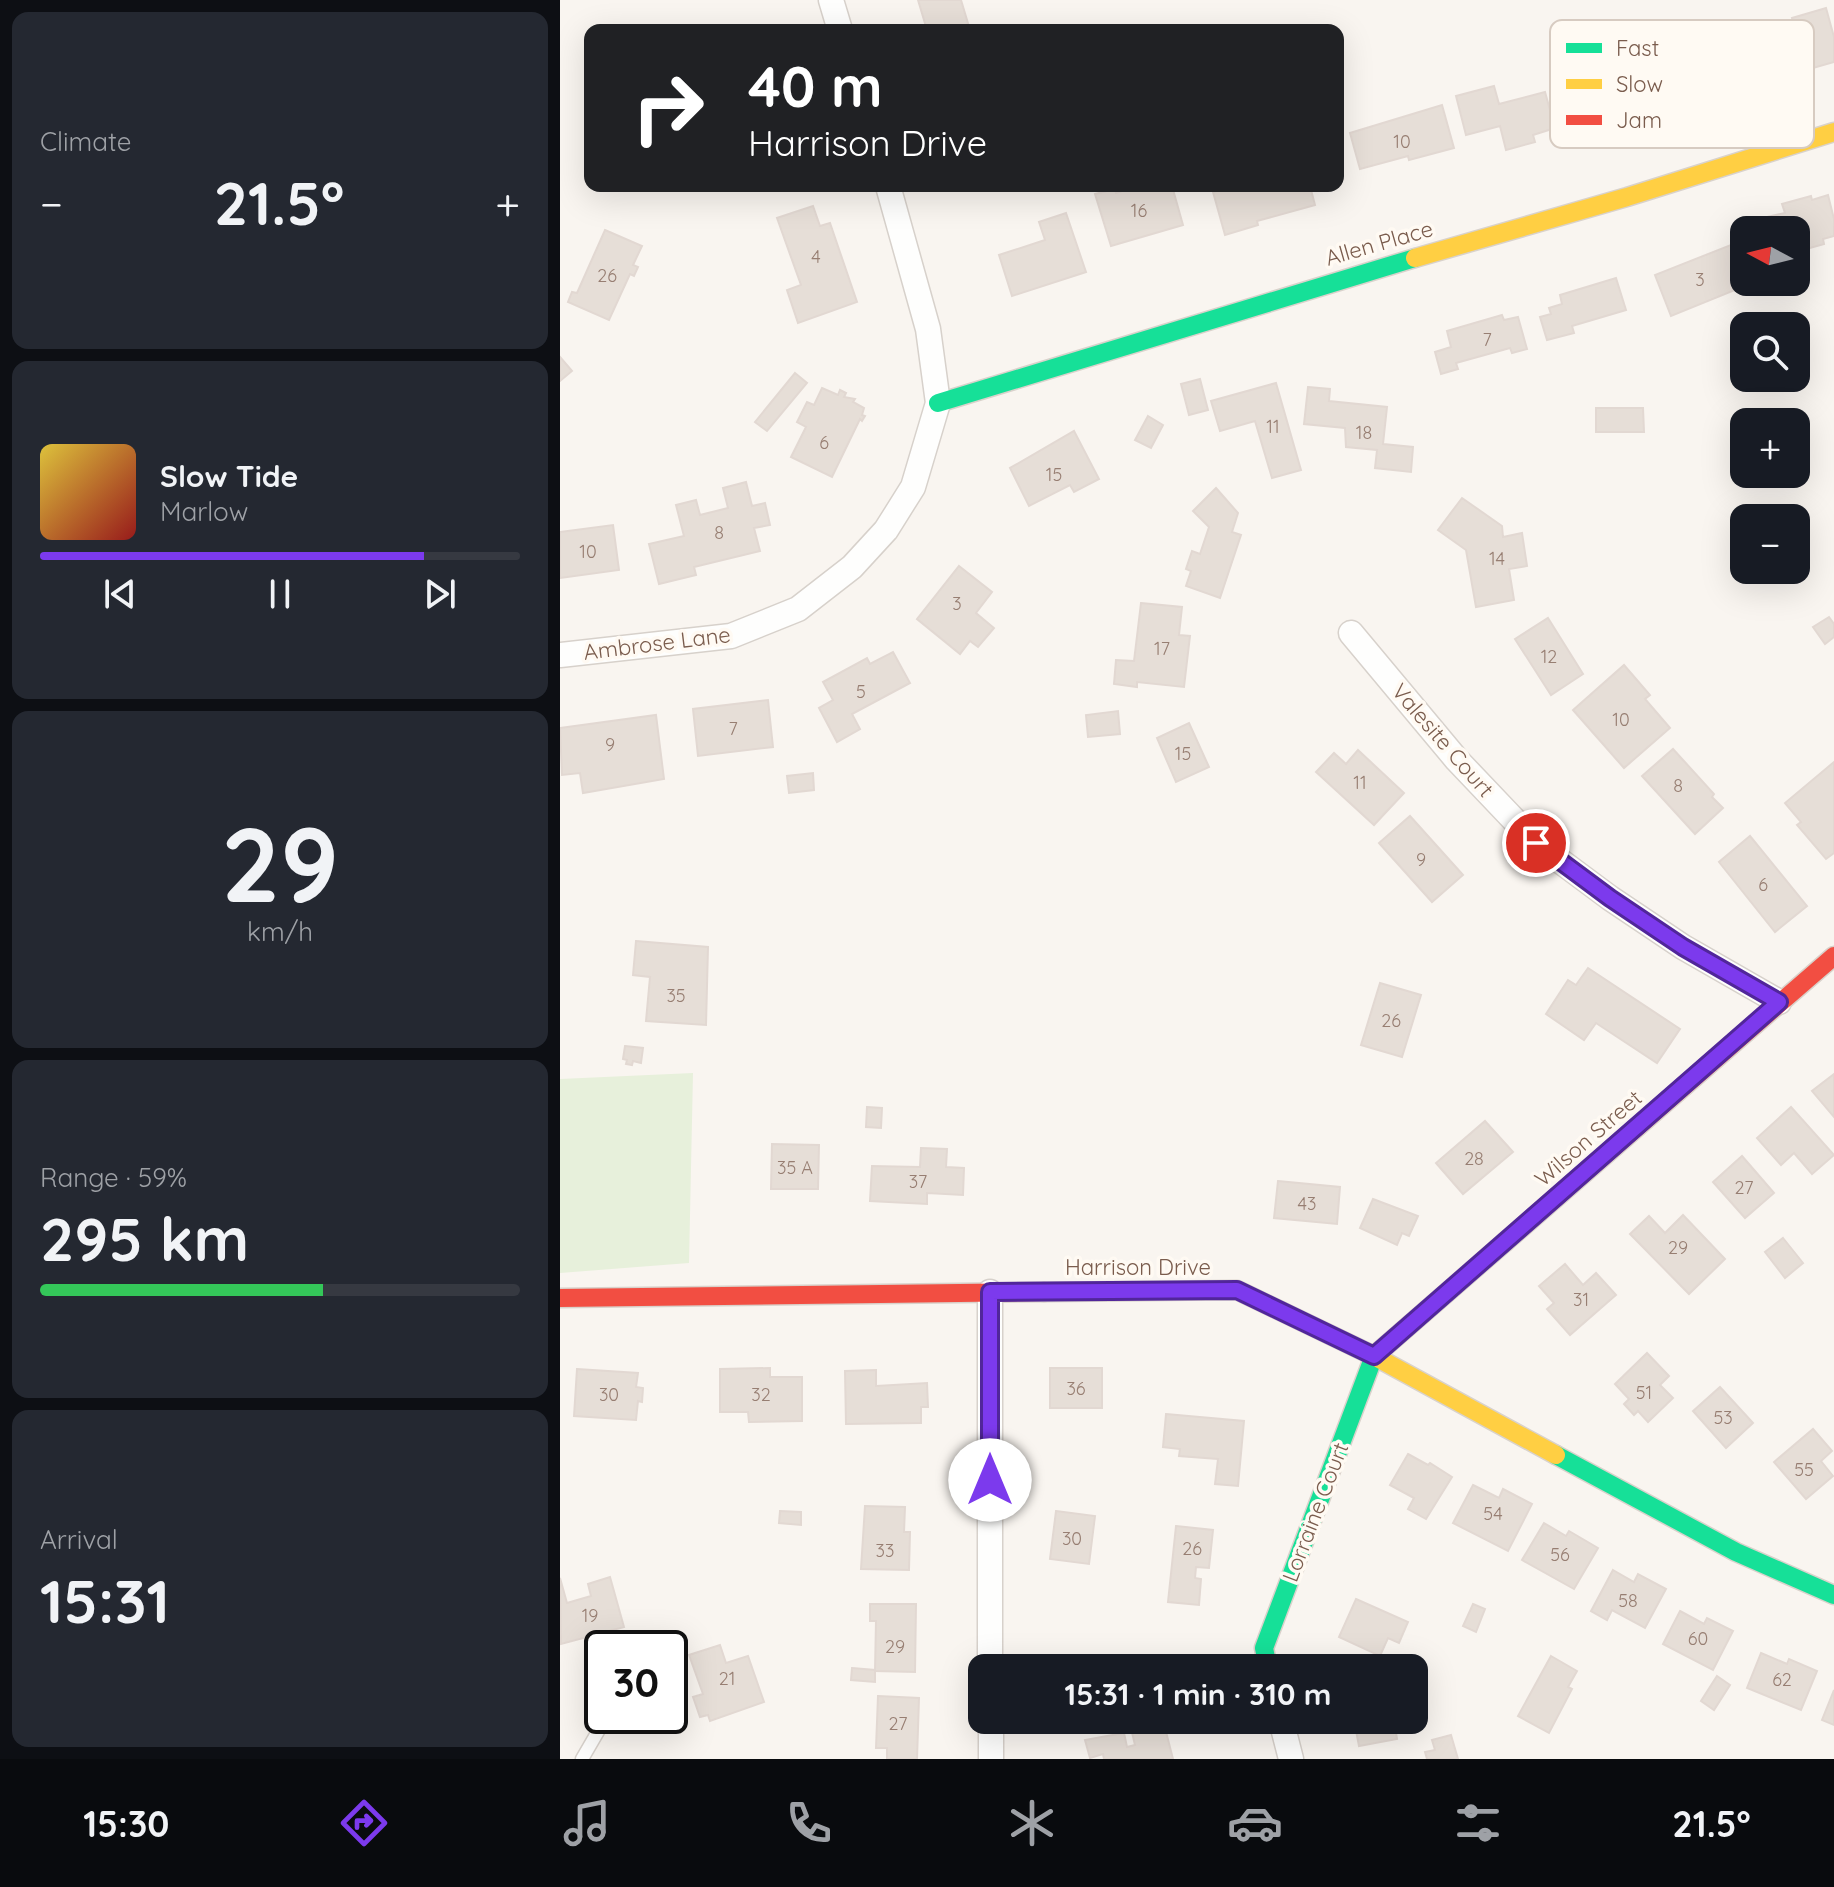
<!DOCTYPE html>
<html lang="en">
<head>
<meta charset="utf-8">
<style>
	:root { --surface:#171b24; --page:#242831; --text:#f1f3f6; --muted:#9ea1a6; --line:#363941; --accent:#7c3aed }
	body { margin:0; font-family:Quicksand,sans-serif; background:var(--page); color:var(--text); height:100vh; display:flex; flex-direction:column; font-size:30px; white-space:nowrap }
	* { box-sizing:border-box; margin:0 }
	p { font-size:26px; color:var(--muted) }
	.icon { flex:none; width:44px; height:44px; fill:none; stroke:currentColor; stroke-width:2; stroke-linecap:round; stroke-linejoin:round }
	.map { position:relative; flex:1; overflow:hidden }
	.details { display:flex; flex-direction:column; gap:12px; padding:12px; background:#0d0f14; width:560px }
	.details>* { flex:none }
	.guide { position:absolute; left:24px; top:24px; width:760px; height:168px; border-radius:16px; box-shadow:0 8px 32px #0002; background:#202124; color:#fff; overflow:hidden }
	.needle { width:52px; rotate:277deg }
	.fabs { position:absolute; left:1170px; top:216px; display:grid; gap:16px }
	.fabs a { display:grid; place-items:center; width:80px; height:80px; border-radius:16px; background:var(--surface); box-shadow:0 8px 32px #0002; font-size:40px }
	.speed { position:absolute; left:24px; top:1630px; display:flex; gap:16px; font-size:40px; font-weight:700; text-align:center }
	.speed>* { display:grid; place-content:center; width:104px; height:104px; border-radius:50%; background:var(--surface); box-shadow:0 8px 32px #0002; line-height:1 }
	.speed .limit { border:4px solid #111; border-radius:12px; background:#fff; color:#111 }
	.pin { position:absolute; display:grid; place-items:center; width:68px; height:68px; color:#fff; margin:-34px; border:4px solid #fff; border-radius:50%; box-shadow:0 2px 8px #0007 }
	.me { position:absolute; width:88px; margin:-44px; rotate:0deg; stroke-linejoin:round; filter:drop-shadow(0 0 6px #0008) }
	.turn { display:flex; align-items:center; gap:28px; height:168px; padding:0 32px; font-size:36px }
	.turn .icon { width:104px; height:104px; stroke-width:2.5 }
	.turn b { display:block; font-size:56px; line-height:68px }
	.big { font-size:60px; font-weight:700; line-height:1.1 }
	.details .card { flex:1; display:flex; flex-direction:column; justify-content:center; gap:12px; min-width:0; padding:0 28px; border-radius:16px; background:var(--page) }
	.details .dial { align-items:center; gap:0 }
	.dial b { font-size:104px; line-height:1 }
	.song { display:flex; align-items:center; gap:24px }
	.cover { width:96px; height:96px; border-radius:12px; background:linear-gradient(135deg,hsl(50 70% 55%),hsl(0 70% 35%)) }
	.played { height:8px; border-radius:4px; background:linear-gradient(90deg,var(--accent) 80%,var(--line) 80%) }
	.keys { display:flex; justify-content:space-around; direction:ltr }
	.heat { display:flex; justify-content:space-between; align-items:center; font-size:44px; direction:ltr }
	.charge { height:12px; border-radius:6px; background:linear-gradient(90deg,#34c759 59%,var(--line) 0) }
	.trip { position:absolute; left:408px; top:1654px; width:460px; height:80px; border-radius:16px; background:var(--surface); box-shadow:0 8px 32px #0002; font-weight:700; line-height:80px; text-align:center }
	.tabs { display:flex; height:128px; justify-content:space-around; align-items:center; background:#090b0e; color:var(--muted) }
	.tabs .icon { width:56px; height:56px }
	.tabs .selected { color:var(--accent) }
	.tabs b { font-size:36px; color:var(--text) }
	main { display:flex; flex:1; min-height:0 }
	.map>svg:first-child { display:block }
	.green { fill:#e7f0db }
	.building { fill:#e6ded7; stroke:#e2d8d2; stroke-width:2 }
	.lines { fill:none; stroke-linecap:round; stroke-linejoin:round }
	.lane-casing { stroke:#d7d1cb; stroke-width:15 }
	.street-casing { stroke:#d7d1cb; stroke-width:27 }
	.fast-casing { stroke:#d9d2cb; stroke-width:21 }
	.slow-casing { stroke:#d9d2cb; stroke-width:21 }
	.jam-casing { stroke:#d9d2cb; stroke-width:21 }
	.lane { stroke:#fefefd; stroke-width:12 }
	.street { stroke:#fefefd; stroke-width:24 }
	.fast { stroke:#16e098; stroke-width:18 }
	.slow { stroke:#ffcf43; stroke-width:18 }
	.jam { stroke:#f24e42; stroke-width:18 }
	.route-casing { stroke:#51269a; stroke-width:20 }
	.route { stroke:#7c3aed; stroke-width:14 }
	.labels { text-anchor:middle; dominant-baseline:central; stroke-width:7; stroke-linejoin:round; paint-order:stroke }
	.number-label { font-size:18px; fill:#977e72 }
	.street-label { font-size:22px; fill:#7a5c4d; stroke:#fffaf3 }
	.key { fill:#fffaf3; stroke:#d7cbc1; stroke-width:2 }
	.key-label { font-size:22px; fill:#7a5c4d }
</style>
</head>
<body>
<main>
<section class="details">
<div class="card"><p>Climate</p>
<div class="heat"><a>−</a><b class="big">21.5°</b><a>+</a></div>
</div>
<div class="card">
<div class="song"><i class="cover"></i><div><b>Slow Tide</b><p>Marlow</p></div></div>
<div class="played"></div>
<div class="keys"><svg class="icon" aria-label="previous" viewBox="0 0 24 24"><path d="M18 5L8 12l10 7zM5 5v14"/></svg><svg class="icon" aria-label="pause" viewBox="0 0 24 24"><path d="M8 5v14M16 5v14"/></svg><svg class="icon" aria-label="next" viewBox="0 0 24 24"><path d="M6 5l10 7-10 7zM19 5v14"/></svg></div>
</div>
<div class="card dial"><b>29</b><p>km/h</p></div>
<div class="card"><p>Range · 59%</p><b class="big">295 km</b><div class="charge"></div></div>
<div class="card"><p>Arrival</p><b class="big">15:31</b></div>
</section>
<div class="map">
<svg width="1274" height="1759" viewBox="0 0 1274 1759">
	<rect width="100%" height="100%" fill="#f9f5f0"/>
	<!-- green -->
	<polygon class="green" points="133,1073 129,1263 0,1273 0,1079"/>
	<!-- building -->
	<g class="building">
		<polygon points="358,0 401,0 410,30 367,30"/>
		<polygon points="1266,8 1274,37 1274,62 1232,74 1231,69 1214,74 1205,46 1221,41 1219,36 1235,31 1232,18"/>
		<polygon points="934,86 939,104 985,92 995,128 973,135 975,142 946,150 940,126 906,135 896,96"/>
		<polygon points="882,105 894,148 849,160 848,156 800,169 790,133"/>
		<polygon points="578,186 612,186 623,225 551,246 535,194 555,189 556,193"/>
		<polygon points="676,186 750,186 755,205 697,221 698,225 665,235 653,192"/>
		<polygon points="1268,195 1274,219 1274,236 1263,239 1264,244 1236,252 1236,230 1210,230 1207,217 1225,213 1222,204 1251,196 1252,200"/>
		<polygon points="253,206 260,226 270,223 297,302 238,323 227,290 241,285 217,218"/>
		<polygon points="506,213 526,272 452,296 439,255 485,240 479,222"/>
		<polygon points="45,230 82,246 73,265 78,267 74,276 70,274 49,320 8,302 12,292 17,293"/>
		<polygon points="1176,243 1184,263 1184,282 1192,283 1111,316 1095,275"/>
		<polygon points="1056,278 1066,310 1012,326 1014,333 987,340 980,317 991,314 989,308 1002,304 1000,295"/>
		<polygon points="942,315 944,320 958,317 967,349 952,353 950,348 896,363 898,369 881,374 875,352 891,347 887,331"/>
		<polygon points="0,357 12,371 0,381"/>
		<polygon points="235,373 247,383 207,431 195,422"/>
		<polygon points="640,379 648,410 629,415 621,384"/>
		<polygon points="716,383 741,470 712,478 695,421 660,431 651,401"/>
		<polygon points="748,387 770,389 769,401 827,407 823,444 853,447 851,472 815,468 817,450 786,447 785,428 744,424"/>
		<polygon points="262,388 278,395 280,390 286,393 284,397 295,399 293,402 304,408 302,415 305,416 302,421 300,419 272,477 231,457 246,427 237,422 247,402 254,405"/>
		<polygon points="1036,408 1083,408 1084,432 1036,432"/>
		<polygon points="588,416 603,425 591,448 575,440"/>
		<polygon points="514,431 539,479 514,492 510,485 469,506 450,468"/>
		<polygon points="186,482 192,506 205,503 210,525 194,528 200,551 134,567 136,575 99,584 89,544 124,536 116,505 136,500 140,515 168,508 163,488"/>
		<polygon points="656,488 678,513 672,532 681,535 660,598 626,586 631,571 626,569 632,551 640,554 649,527 633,511"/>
		<polygon points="902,498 942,526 943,537 962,533 967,566 949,569 954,600 916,607 906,550 878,530"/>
		<polygon points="53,525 59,570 0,578 0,532"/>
		<polygon points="399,566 432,592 416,613 434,628 418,647 410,641 400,654 357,619"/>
		<polygon points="581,603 622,607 619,635 630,636 624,687 577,682 577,687 554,684 556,660 574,661"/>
		<polygon points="1269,617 1274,624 1274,637 1265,644 1253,627"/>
		<polygon points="988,618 1023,674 991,695 955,639"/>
		<polygon points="333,652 350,683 292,714 300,729 277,742 259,708 273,700 263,682 307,658 310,664"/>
		<polygon points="1064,665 1090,695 1085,699 1110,728 1064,768 1013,710"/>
		<polygon points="208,700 213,747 138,756 133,709"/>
		<polygon points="558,711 560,734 528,737 526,715"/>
		<polygon points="96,715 104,779 23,793 20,773 2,775 0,728"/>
		<polygon points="629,723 649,767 616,782 597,738"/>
		<polygon points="1113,749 1154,794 1152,797 1163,808 1135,834 1082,776"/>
		<polygon points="798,750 844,793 814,825 756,772 774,753 786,764"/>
		<polygon points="1274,762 1274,853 1266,859 1237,825 1241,822 1225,803"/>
		<polygon points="253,773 254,790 229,793 227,776"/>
		<polygon points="850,816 903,875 872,902 819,843"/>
		<polygon points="1190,836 1247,906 1215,932 1159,862"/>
		<polygon points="76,941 148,947 146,1025 86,1021 90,977 73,975"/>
		<polygon points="1028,968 1120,1029 1097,1063 1036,1023 1024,1040 986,1014 1008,980 1016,985"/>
		<polygon points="820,983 861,995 842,1057 801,1045"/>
		<polygon points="65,1046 83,1048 81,1063 73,1061 72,1065 66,1064 67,1060 63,1059"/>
		<polygon points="1274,1074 1274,1117 1252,1091"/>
		<polygon points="307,1107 322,1108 321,1128 306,1127"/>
		<polygon points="1231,1107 1274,1155 1252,1174 1234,1153 1221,1165 1197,1138"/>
		<polygon points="925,1121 953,1152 903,1194 876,1163"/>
		<polygon points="212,1144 259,1145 258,1189 211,1189"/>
		<polygon points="361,1148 387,1149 386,1167 404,1168 403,1195 367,1193 367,1204 310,1201 312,1166 360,1167"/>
		<polygon points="1182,1156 1214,1193 1185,1218 1153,1182"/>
		<polygon points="718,1181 780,1187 777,1224 714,1218"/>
		<polygon points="813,1199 858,1216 849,1236 842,1233 837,1245 800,1228"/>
		<polygon points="1123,1215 1165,1259 1129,1294 1070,1234 1089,1216 1105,1233"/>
		<polygon points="1223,1238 1243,1263 1225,1278 1205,1252"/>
		<polygon points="1005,1264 1023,1285 1036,1273 1056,1295 1010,1335 987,1309 994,1303 979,1286"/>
		<polygon points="1087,1353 1109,1376 1100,1385 1113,1398 1088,1422 1078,1411 1074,1415 1064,1404 1069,1399 1055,1384"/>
		<polygon points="210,1368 210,1377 242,1377 242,1421 189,1422 188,1412 160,1412 160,1369"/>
		<rect x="490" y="1368" width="52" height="40"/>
		<polygon points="17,1369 78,1373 76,1387 83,1388 82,1402 78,1401 76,1420 14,1416"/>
		<polygon points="316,1370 316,1386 367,1383 368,1407 361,1407 361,1423 286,1424 285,1371"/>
		<polygon points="1160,1387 1193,1423 1166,1448 1133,1411"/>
		<polygon points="606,1414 684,1421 678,1486 655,1484 658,1459 619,1456 620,1449 603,1447"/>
		<polygon points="1253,1429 1272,1451 1261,1461 1273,1476 1246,1499 1214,1462"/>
		<polygon points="848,1454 868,1465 870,1463 892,1477 866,1519 848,1509 854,1498 830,1485"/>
		<polygon points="913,1485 939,1498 943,1489 972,1504 948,1551 893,1523"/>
		<polygon points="305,1506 345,1507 344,1532 350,1532 349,1570 301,1569"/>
		<polygon points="220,1511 241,1512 241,1525 219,1523"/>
		<polygon points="496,1511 535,1516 529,1564 490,1559"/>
		<polygon points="984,1523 1006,1536 1009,1531 1038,1548 1014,1589 962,1560"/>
		<polygon points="616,1526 653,1530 649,1568 636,1567 635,1578 641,1579 639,1605 608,1602"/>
		<polygon points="1053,1570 1074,1582 1078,1574 1106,1589 1085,1628 1052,1610 1047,1620 1031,1611"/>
		<polygon points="50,1577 64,1627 1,1644 0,1578 7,1603 31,1596 28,1584"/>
		<polygon points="796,1599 848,1622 839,1643 828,1638 820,1656 779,1637"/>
		<polygon points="310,1604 356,1604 355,1672 315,1671 316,1621 310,1621"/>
		<polygon points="913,1604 925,1609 916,1632 903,1626"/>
		<polygon points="1120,1611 1144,1624 1147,1618 1173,1631 1153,1670 1103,1644"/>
		<polygon points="160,1645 166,1663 188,1656 204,1702 150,1721 148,1715 140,1717 133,1697 143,1694 129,1655"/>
		<polygon points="1201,1653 1227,1664 1229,1659 1257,1671 1241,1710 1187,1688"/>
		<polygon points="991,1656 1017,1671 1008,1687 1012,1689 989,1733 958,1716"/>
		<polygon points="292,1668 315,1670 315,1682 291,1680"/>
		<polygon points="1157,1676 1170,1685 1154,1710 1141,1701"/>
		<polygon points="1274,1690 1274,1725 1262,1720"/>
		<polygon points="318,1696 359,1698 357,1759 327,1759 327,1748 316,1748"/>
		<polygon points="569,1720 603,1720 613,1759 544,1759 543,1754 530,1758 525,1740 564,1733 567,1747 575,1745"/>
		<polygon points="794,1720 834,1720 837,1739 799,1746"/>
		<polygon points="891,1735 898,1759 867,1759 865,1752 875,1750 872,1740"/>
	</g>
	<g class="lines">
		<defs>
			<polyline id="lane" points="22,1759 47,1716"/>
			<g id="street">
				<polyline points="271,0 280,30"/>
				<polyline points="791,633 897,760 976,843 1050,898 1123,947 1219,1002"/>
				<polyline points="0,655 171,636 238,609 292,567 326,530 353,487 378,403 368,329 328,186"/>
				<polyline points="430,1292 430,1668"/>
				<polyline points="431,1720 431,1759"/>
				<polyline points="721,1720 731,1759"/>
			</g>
			<g id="fast">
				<polyline points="378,403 855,258"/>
				<polyline points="996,1455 1176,1552 1274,1595"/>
				<polyline points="708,1668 704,1648 814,1356 945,1242"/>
			</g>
			<g id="slow">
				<polyline points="855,258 1067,197 1274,132"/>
				<polyline points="484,1292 677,1290 814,1356 996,1455"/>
			</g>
			<g id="jam">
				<polyline points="945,1242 1274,956"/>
				<polyline points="0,1298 484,1292"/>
			</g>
		</defs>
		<!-- lane casing -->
		<use href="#lane" class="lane-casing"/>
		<!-- street casing -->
		<use href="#street" class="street-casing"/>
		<!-- fast casing -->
		<use href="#fast" class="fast-casing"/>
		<!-- slow casing -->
		<use href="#slow" class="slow-casing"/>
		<!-- jam casing -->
		<use href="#jam" class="jam-casing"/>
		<!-- lane -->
		<use href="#lane" class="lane"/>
		<!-- street -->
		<use href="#street" class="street"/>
		<!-- fast -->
		<use href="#fast" class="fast"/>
		<!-- slow -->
		<use href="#slow" class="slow"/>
		<!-- jam -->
		<use href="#jam" class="jam"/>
	</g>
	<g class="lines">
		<defs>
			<polyline id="route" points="430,1480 430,1292 677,1290 814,1356 1219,1002 1123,947 1050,898 976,843"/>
		</defs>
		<!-- route casing -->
		<use href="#route" class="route-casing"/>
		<!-- route -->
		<use href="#route" class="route"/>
	</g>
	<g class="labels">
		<!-- number labels -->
		<g class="number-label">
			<text x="842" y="141">10</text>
			<text x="579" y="210">16</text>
			<text x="256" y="256">4</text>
			<text x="47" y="275">26</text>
			<text x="1140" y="279">3</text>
			<text x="927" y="339">7</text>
			<text x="713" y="426">11</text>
			<text x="804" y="432">18</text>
			<text x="264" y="442">6</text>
			<text x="494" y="474">15</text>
			<text x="159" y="532">8</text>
			<text x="28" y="551">10</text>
			<text x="937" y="558">14</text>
			<text x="397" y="603">3</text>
			<text x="602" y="648">17</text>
			<text x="989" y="656">12</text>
			<text x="301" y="691">5</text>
			<text x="1061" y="719">10</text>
			<text x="173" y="728">7</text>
			<text x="50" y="744">9</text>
			<text x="623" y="753">15</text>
			<text x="800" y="782">11</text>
			<text x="1118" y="785">8</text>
			<text x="861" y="859">9</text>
			<text x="1203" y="884">6</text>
			<text x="116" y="995">35</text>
			<text x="831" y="1020">26</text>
			<text x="914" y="1158">28</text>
			<text x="235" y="1167">35 A</text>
			<text x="358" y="1181">37</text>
			<text x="1184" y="1187">27</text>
			<text x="747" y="1203">43</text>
			<text x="1118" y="1247">29</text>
			<text x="1021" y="1299">31</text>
			<text x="516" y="1388">36</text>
			<text x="1084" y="1392">51</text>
			<text x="49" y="1394">30</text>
			<text x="201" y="1394">32</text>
			<text x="1163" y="1417">53</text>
			<text x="1244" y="1469">55</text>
			<text x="933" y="1513">54</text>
			<text x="512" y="1538">30</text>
			<text x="632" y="1548">26</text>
			<text x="325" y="1550">33</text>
			<text x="1000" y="1554">56</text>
			<text x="1068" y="1600">58</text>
			<text x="30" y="1615">19</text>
			<text x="1138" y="1638">60</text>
			<text x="335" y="1646">29</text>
			<text x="167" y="1678">21</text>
			<text x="1222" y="1679">62</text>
			<text x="338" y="1723">27</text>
		</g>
		<!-- street labels -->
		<g class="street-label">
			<text transform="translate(819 243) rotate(-16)">Allen Place</text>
			<text transform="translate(97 643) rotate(-7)">Ambrose Lane</text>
			<text transform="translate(883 740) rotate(49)">Valesite Court</text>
			<text transform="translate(1028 1138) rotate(-41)">Wilson Street</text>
			<text x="578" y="1267">Harrison Drive</text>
			<text transform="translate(755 1512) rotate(-69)">Lorraine Court</text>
		</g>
	</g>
	<!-- legend -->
	<rect x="990" y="20" width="264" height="128" rx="12" class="key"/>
	<rect x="1006" y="43" width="36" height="10" fill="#16e098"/>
	<rect x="1006" y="79" width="36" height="10" fill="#ffcf43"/>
	<rect x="1006" y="115" width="36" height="10" fill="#f24e42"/>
	<g class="key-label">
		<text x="1056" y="56">Fast</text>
		<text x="1056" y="92">Slow</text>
		<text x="1056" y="128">Jam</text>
	</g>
</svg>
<div class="fabs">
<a><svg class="needle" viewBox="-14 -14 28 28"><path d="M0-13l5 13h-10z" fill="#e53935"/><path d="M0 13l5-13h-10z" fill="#9ea1a6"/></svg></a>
<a><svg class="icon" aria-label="search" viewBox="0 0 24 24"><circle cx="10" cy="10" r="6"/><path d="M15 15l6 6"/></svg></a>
<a>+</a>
<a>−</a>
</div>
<div class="speed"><div class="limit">30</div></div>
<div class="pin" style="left:976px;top:843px;background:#d93025"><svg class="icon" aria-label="arrive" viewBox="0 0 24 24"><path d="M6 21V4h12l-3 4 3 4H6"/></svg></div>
<svg class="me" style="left:430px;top:1480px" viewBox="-20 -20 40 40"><circle r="19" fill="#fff"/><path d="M0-13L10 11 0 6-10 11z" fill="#7c3aed"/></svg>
<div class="trip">15:31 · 1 min · 310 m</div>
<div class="guide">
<div class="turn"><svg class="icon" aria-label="right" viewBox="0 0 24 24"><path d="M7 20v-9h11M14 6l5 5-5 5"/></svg><div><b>40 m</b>Harrison Drive</div></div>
</div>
</div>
</main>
<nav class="tabs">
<b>15:30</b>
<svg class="icon selected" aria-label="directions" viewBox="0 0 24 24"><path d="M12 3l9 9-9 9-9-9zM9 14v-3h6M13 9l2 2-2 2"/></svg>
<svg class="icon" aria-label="music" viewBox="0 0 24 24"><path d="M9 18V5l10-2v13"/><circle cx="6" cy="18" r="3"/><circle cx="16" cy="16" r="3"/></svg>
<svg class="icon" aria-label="phone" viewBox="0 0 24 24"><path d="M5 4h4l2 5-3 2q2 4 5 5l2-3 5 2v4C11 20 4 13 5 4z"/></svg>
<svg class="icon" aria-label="climate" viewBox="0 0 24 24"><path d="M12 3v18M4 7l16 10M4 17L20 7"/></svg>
<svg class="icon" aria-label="car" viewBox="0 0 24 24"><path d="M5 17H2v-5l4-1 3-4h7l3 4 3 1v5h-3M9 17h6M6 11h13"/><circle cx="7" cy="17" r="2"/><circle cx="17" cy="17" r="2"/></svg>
<svg class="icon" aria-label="filters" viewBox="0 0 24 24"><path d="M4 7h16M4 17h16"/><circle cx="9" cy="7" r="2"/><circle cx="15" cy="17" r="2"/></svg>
<b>21.5°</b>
</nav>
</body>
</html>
